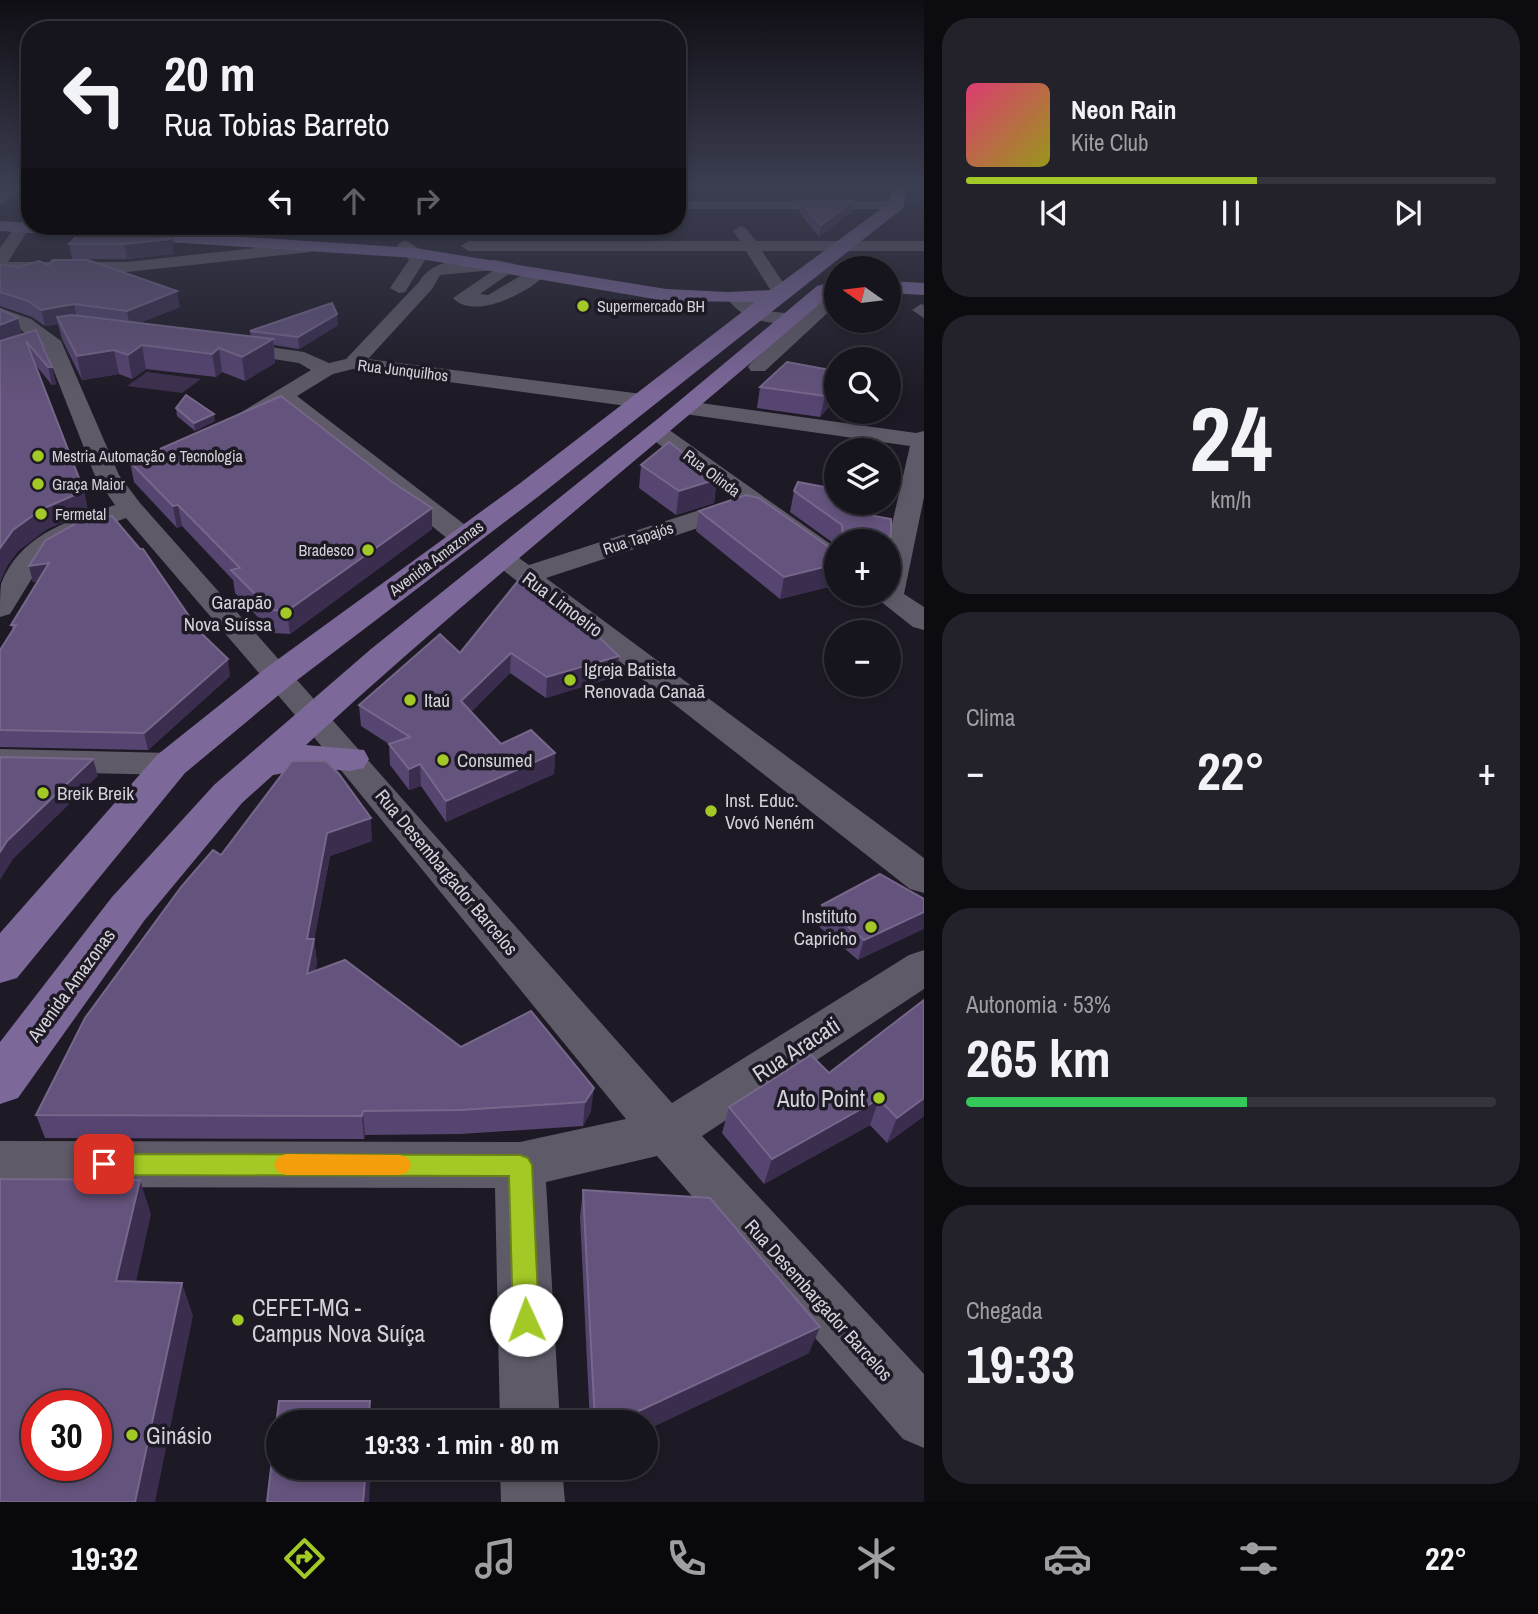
<!DOCTYPE html>
<html lang="pt">
<head>
<meta charset="utf-8">
<style>
	:root { --surface:#16141c; --page:#232129; --text:#f1f3f6; --muted:#9e9ea3; --line:#35333b; --accent:#a3c926 }
	body { margin:0; font-family:"Archivo Narrow",sans-serif; background:var(--page); color:var(--text); height:100vh; display:flex; flex-direction:column; font-size:26px; white-space:nowrap }
	* { box-sizing:border-box; margin:0 }
	p { font-size:23px; color:var(--muted) }
	.icon { flex:none; width:38px; height:38px; fill:none; stroke:currentColor; stroke-width:2; stroke-linecap:round; stroke-linejoin:round }
	.map { position:relative; flex:1; overflow:hidden }
	.panel { display:flex; flex-direction:column; gap:18px; padding:18px; background:#0c0b0f; width:614px }
	.panel>* { flex:none }
	.banner { position:absolute; left:21px; top:21px; width:665px; height:214px; border-radius:28px; box-shadow:0 4px 10px #0003,0 0 0 2px var(--line); background:#16141c; color:var(--text); overflow:hidden }
	.needle { width:46px; rotate:284deg }
	.fabs { position:absolute; left:824px; top:256px; display:grid; gap:14px }
	.fabs a { display:grid; place-items:center; width:77px; height:77px; border-radius:50%; background:var(--surface); box-shadow:0 4px 10px #0003,0 0 0 2px var(--line); font-size:35px }
	.speed { position:absolute; left:21px; top:1390px; display:flex; gap:14px; font-size:35px; font-weight:700; text-align:center }
	.speed>* { display:grid; place-content:center; width:91px; height:91px; border-radius:50%; background:var(--surface); box-shadow:0 4px 10px #0003,0 0 0 2px var(--line); line-height:1 }
	.speed .limit { border:10px solid #d22; background:#fff; color:#111 }
	.pin { position:absolute; display:grid; place-items:center; width:60px; height:60px; color:#fff; margin:-30px; border-radius:14px; box-shadow:0 4px 10px #0006 }
	.me { position:absolute; width:77px; margin:-38px; rotate:358deg; stroke-linejoin:round; filter:drop-shadow(0 0 5px #0008) }
	.turn { display:flex; align-items:center; gap:24px; height:147px; padding:0 28px; font-size:32px }
	.turn .icon { width:91px; height:91px; stroke-width:2.5 }
	.turn b { display:block; font-size:49px; line-height:60px }
	.lanes { display:flex; align-items:center; height:66px; padding:0 28px; background:#0003; justify-content:center; gap:35px; direction:ltr }
	.lanes .off { opacity:.35 }
	.big { font-size:52px; font-weight:700; line-height:1.1 }
	.panel .widget { flex:1; display:flex; flex-direction:column; justify-content:center; gap:10px; min-width:0; padding:0 24px; border-radius:28px; background:var(--page) }
	.panel .dial { align-items:center; gap:0 }
	.dial b { font-size:91px; line-height:1 }
	.song { display:flex; align-items:center; gap:21px }
	.cover { width:84px; height:84px; border-radius:10px; background:linear-gradient(135deg,hsl(340 70% 55%),hsl(60 70% 35%)) }
	.played { height:7px; border-radius:4px; background:linear-gradient(90deg,var(--accent) 55%,var(--line) 55%) }
	.keys { display:flex; justify-content:space-around; direction:ltr }
	.heat { display:flex; justify-content:space-between; align-items:center; font-size:38px; direction:ltr }
	.charge { height:10px; border-radius:5px; background:linear-gradient(90deg,#34c759 53%,var(--line) 0) }
	.trip { position:absolute; left:266px; top:1410px; width:392px; height:70px; border-radius:35px; background:var(--surface); box-shadow:0 4px 10px #0003,0 0 0 2px var(--line); font-weight:700; line-height:70px; text-align:center }
	.dock { display:flex; height:112px; justify-content:space-around; align-items:center; background:#09080b; color:var(--muted) }
	.dock .icon { width:49px; height:49px }
	.dock .on { color:var(--accent) }
	.dock b { font-size:32px; color:var(--text) }
	main { display:flex; flex:1; min-height:0 }
	.map>svg:first-child { display:block }
	.green { fill:#3c2f4e }
	.lines { fill:none; stroke-linecap:round; stroke-linejoin:round }
	.minor { fill:#5f5a67; fill-rule:evenodd }
	.major { fill:#7d689a; fill-rule:evenodd }
	.wall { fill:#564471 }
	.shaded-wall { fill:#3a2d4e }
	.building { fill:#64537c; stroke:#76678b; stroke-width:2; fill-rule:evenodd }
	.route { fill:#a3c926; stroke:#6a8319; stroke-width:2 }
	.slow { fill:#f59e0b }
	.poi-dot { fill:#a3c926; stroke:#1e1a25; stroke-width:2.5 }
	.labels { text-anchor:middle; dominant-baseline:central; stroke-width:7; stroke-linejoin:round; paint-order:stroke }
	.far-poi-label { font-size:16px; fill:#d4d1d9; stroke:#1e1a25; text-anchor:start }
	.far-street-label { font-size:16px; fill:#d4d1d9; stroke:#1e1a25 }
	.poi-label { font-size:19px; fill:#d4d1d9; stroke:#1e1a25; text-anchor:start }
	.street-label { font-size:19px; fill:#d4d1d9; stroke:#1e1a25 }
	.near-street-label { font-size:23px; fill:#d4d1d9; stroke:#1e1a25 }
	.near-poi-label { font-size:23px; fill:#d4d1d9; stroke:#1e1a25; text-anchor:start }
</style>
</head>
<body>
<main>
<div class="map">
<svg width="924" height="1502" viewBox="0 0 924 1502">
	<rect width="100%" height="100%" fill="#1e1a25"/>
	<!-- green -->
	<polygon class="green" points="147,372 201,379 182,393 127,386"/>
	<g class="lines">
		<!-- minor -->
		<g class="minor">
			<polygon points="9,186 25,186 0,205 0,194"/>
			<polygon points="677,201 897,201 904,205 897,209 677,209"/>
			<polygon points="22,222 30,227 8,262 127,262 310,242 318,247 310,252 127,272 0,272 0,248 17,224"/>
			<polygon points="741,226 746,228 756,241 924,241 924,251 762,251 786,287 777,292 771,291 746,251 469,251 461,246 469,241 740,241 733,231"/>
			<polygon points="405,240 421,250 425,260 405,292 399,293 390,288 409,260 397,245"/>
			<path d="M 496,260 L 515,264 L 517,268 L 480,294 L 488,295 L 532,269 L 538,268 L 547,273 C 531,292 473,321 453,298 L 494,270 L 440,275 L 432,289 L 368,359 L 642,394 L 653,401 L 650,406 L 642,408 L 353,369 L 333,374 L 297,396 L 473,531 L 476,537 L 473,543 L 453,543 L 281,405 L 233,431 L 222,424 L 311,370 L 299,363 L 221,351 L 218,347 L 221,343 L 228,341 L 304,352 L 329,363 L 346,359 L 419,282 C 436,255 467,261 496,260 Z"/>
			<path d="M 836,291 L 836,305 L 765,371 L 751,371 L 748,367 L 751,363 L 793,325 C 770,323 746,322 730,302 L 733,298 L 747,298 L 749,293 L 773,296 L 776,300 L 766,311 L 804,315 L 830,292 Z"/>
			<polygon points="921,304 924,305 924,318 912,310"/>
			<path d="M 0,308 L 31,319 L 61,341 L 119,475 L 140,503 L 672,1103 L 909,955 L 924,950 L 924,989 L 702,1136 L 924,1374 L 924,1448 L 903,1439 L 657,1156 L 546,1182 L 560,1423 L 500,1423 L 495,1188 L 0,1187 L 0,1141 L 520,1142 L 626,1119 L 313,736 L 126,518 L 84,533 L 47,554 L 10,614 L 0,617 C 0,607 0,593 1,584 C 20,534 70,520 115,505 L 95,476 L 45,348 L 17,327 L 0,320 Z"/>
			<polygon points="686,401 916,433 924,431 924,497 904,594 924,607 924,630 913,627 870,593 889,593 888,541 910,446 678,413 675,408 678,403"/>
			<path d="M 657,425 L 665,427 L 836,548 L 836,568 L 826,566 L 750,511 L 546,578 L 924,858 L 924,893 L 910,889 L 489,559 L 493,553 C 509,549 516,556 529,565 L 734,499 L 649,437 L 645,432 L 649,427 Z"/>
			<polygon points="0,749 171,753 184,756 189,764 184,772 171,775 0,771"/>
			<polygon points="500,1468 562,1468 565,1502 501,1502"/>
		</g>
		<!-- major -->
		<g class="major">
			<polygon points="892,186 908,186 903,208 539,496 292,684 185,773 17,978 0,983 0,933 157,755 266,668 519,484 755,302 666,301 415,258 0,231 0,221 30,223 30,226 75,226 415,248 666,289 728,292 771,290 889,203"/>
			<polygon points="889,281 924,283 924,295 889,293"/>
			<path d="M 824,284 L 834,290 L 831,294 C 657,445 476,589 306,745 L 364,750 L 369,759 L 364,768 L 350,771 L 312,768 L 273,775 L 242,803 L 144,921 L 18,1098 L 0,1104 L 0,1042 L 112,897 L 214,785 L 371,649 L 660,417 L 817,286 Z"/>
		</g>
	</g>
	<!-- wall -->
	<g class="wall">
		<polygon points="800,201 853,201 851,212 819,237 799,212"/>
		<polygon points="171,230 173,245 173,254 127,259 72,259 69,244"/>
		<polygon points="0,265 19,267 48,265 180,307 139,323 251,337 250,331 338,325 299,349 274,345 275,363 245,381 222,372 216,377 146,369 132,379 119,374 82,380 62,339 58,324 45,326 32,317 0,306"/>
		<polygon points="0,309 22,335 52,367 56,384 52,385 34,363 84,491 88,511 47,529 18,551 7,566 0,582"/>
		<polygon points="836,371 836,399 820,417 757,408 760,387"/>
		<polygon points="176,408 215,421 195,431 177,416"/>
		<polygon points="130,462 432,529 290,634 273,633 235,593 233,580 182,526 177,528 134,482"/>
		<polygon points="641,465 717,479 714,503 676,515 639,488"/>
		<polygon points="794,491 865,502 862,514 889,541 836,541 836,545 790,512"/>
		<polygon points="699,511 836,548 836,585 780,599 696,531"/>
		<polygon points="29,566 230,676 148,750 0,747 0,650 13,630 11,625 38,581 33,582"/>
		<polygon points="522,576 619,656 617,676 546,698 510,673 471,712 501,744 555,753 554,774 446,822 421,786 409,790 390,765 389,744 361,726 359,705 460,653"/>
		<polygon points="372,841 330,856 314,940 317,963 315,971 461,1047 531,1011 591,1111 583,1126 461,1134 365,1135 364,1139 45,1138 36,1115 221,855"/>
		<polygon points="924,899 858,960 816,924 822,905"/>
		<polygon points="924,1000 924,1116 887,1143 870,1125 764,1184 722,1133 729,1107 829,1073"/>
		<polygon points="583,1190 809,1353 646,1430 646,1423 590,1423 580,1217"/>
	</g>
	<!-- shaded-wall -->
	<g class="shaded-wall">
		<polygon points="853,201 851,212 819,237 821,225"/>
		<polygon points="171,230 173,245 173,254 127,259 124,244"/>
		<polygon points="177,291 180,307 130,327 127,311"/>
		<polygon points="74,304 77,320 57,317 58,324 45,326 41,310"/>
		<polygon points="337,314 338,325 299,349 298,337"/>
		<polygon points="18,318 22,335 0,343 0,325"/>
		<polygon points="273,339 275,363 245,381 242,357"/>
		<polygon points="142,345 146,369 132,379 128,355"/>
		<polygon points="219,348 222,372 216,377 212,354"/>
		<polygon points="114,350 119,374 82,380 77,356"/>
		<polygon points="48,367 52,367 56,384 52,385"/>
		<polygon points="836,383 836,399 820,417 825,396"/>
		<polygon points="214,414 215,421 195,431 194,423"/>
		<polygon points="717,479 714,503 676,515 679,491"/>
		<polygon points="84,491 88,511 47,529 18,551 7,566 0,582 0,548 13,530 42,509"/>
		<polygon points="863,502 865,502 862,514 858,513"/>
		<polygon points="178,505 182,526 177,528 173,506"/>
		<polygon points="432,508 432,529 290,634 287,611"/>
		<polygon points="49,563 53,579 33,582 29,566"/>
		<polygon points="836,564 836,585 780,599 784,577"/>
		<polygon points="511,653 510,673 461,722 461,701"/>
		<polygon points="619,656 617,676 546,698 547,677"/>
		<polygon points="228,659 230,676 148,750 144,733"/>
		<polygon points="555,753 554,774 446,822 446,801"/>
		<polygon points="93,759 98,776 13,859 0,880 0,852 7,841"/>
		<polygon points="420,764 421,786 409,790 409,769"/>
		<polygon points="371,818 372,841 330,856 314,940 317,963 310,997 307,974 307,939 327,833"/>
		<polygon points="924,912 924,929 858,960 864,940"/>
		<polygon points="594,1088 591,1111 583,1126 585,1102"/>
		<polygon points="924,1098 924,1116 887,1143 897,1118"/>
		<polygon points="879,1099 870,1125 764,1184 772,1159"/>
		<polygon points="363,1111 365,1135 364,1139 362,1116"/>
		<polygon points="140,1180 151,1214 129,1314 116,1281"/>
		<polygon points="182,1283 193,1316 155,1502 135,1502"/>
		<polygon points="820,1327 809,1353 646,1430 646,1423 613,1423"/>
		<polygon points="370,1401 372,1423 368,1423"/>
		<polygon points="366,1468 371,1468 369,1502 363,1502"/>
	</g>
	<!-- building -->
	<g class="building">
		<polygon points="800,201 853,201 821,225"/>
		<polygon points="87,226 106,226 171,230 170,239 124,244 69,244"/>
		<polygon points="53,260 88,260 177,291 127,311 74,304 41,310 28,301 0,292 0,265 19,267 39,261 48,265"/>
		<polygon points="332,303 337,314 298,337 250,331"/>
		<polygon points="0,309 18,318 0,325"/>
		<polygon points="72,315 273,339 242,357 219,348 212,354 142,345 128,355 114,350 77,356 57,317"/>
		<polygon points="36,330 52,367 48,367 26,341 84,491 42,509 13,530 0,548 0,341"/>
		<polygon points="787,362 836,371 836,383 825,396 760,387"/>
		<polygon points="186,395 214,414 194,423 176,408"/>
		<polygon points="281,396 392,482 432,508 287,611 271,610 231,570 240,568 178,505 173,506 130,462"/>
		<polygon points="669,442 717,479 679,491 641,465"/>
		<polygon points="798,482 836,489 836,502 863,502 858,513 891,519 891,533 889,541 843,541 842,525 794,491"/>
		<polygon points="746,495 759,498 829,547 836,548 836,564 784,577 699,511"/>
		<polygon points="112,516 140,549 143,549 200,632 228,659 144,733 0,730 0,650 16,625 11,625 49,563 29,566 45,541 82,520"/>
		<polygon points="522,576 587,626 619,656 547,677 511,653 461,701 501,744 531,730 555,753 446,801 420,764 409,769 389,744 410,737 359,705 440,634 460,653"/>
		<polygon points="0,757 93,759 7,841 0,852"/>
		<polygon points="292,761 326,761 339,774 371,818 327,833 307,939 314,939 307,974 345,960 461,1047 531,1011 594,1088 585,1102 461,1110 363,1111 362,1116 36,1115 85,1018 181,887 213,850 221,855"/>
		<polygon points="880,874 924,899 924,912 864,940 822,905"/>
		<polygon points="924,1000 924,1098 897,1118 879,1099 772,1159 729,1107 811,1055 829,1073"/>
		<path d="M 0,1179 L 140,1180 L 116,1281 L 182,1283 L 135,1502 L 0,1502 ZM 37,1405 L 96,1405 L 96,1465 L 37,1465 Z"/>
		<polygon points="583,1190 710,1198 820,1327 613,1423 595,1423"/>
		<polygon points="279,1401 370,1401 368,1423 278,1423 278,1468 366,1468 363,1502 267,1502"/>
	</g>
	<!-- sky -->
	<linearGradient id="sky" x2="0" y2="1"><stop stop-color="#100e14"/><stop offset="0.47" stop-color="#3b3e51"/><stop offset="1" stop-color="#3b3e51" stop-opacity="0"/></linearGradient>
	<rect width="924" height="397" fill="url(#sky)"/>
	<!-- route -->
	<polygon class="route" points="104,1154 520,1155 528,1158 532,1165 539,1320 535,1329 526,1333 517,1329 513,1320 509,1176 104,1175 96,1172 92,1164 96,1157"/>
	<!-- slow -->
	<polygon class="slow" points="286,1154 400,1155 408,1158 411,1165 408,1172 400,1175 286,1175 278,1172 274,1165 278,1157"/>
	<!-- markers -->
	<g class="poi-dot">
		<circle cx="583" cy="306" r="7"/>
		<circle cx="38" cy="456" r="7"/>
		<circle cx="38" cy="484" r="7"/>
		<circle cx="41" cy="514" r="7"/>
		<circle cx="368" cy="550" r="7"/>
		<circle cx="286" cy="613" r="7"/>
		<circle cx="570" cy="680" r="7"/>
		<circle cx="410" cy="700" r="7"/>
		<circle cx="443" cy="760" r="7"/>
		<circle cx="43" cy="793" r="7"/>
		<circle cx="711" cy="811" r="7"/>
		<circle cx="871" cy="927" r="7"/>
		<circle cx="879" cy="1098" r="7"/>
		<circle cx="238" cy="1320" r="7"/>
		<circle cx="132" cy="1435" r="7"/>
	</g>
	<g class="labels">
		<!-- far-poi labels -->
		<g class="far-poi-label">
			<text x="597" y="306">Supermercado BH</text>
			<text x="52" y="456">Mestria Automação e Tecnologia</text>
			<text x="52" y="484">Graça Maior</text>
			<text x="55" y="514">Fermetal</text>
			<text x="354" y="550" text-anchor="end">Bradesco</text>
		</g>
		<!-- far-street labels -->
		<g class="far-street-label">
			<text transform="translate(403 370) rotate(7)">Rua Junquilhos</text>
			<text transform="translate(712 473) rotate(37)">Rua Olinda</text>
			<text transform="translate(638 538) rotate(-18)">Rua Tapajós</text>
			<text transform="translate(436 558) rotate(-37)">Avenida Amazonas</text>
		</g>
		<!-- poi labels -->
		<g class="poi-label">
			<text x="272" y="602" text-anchor="end">Garapão<tspan x="272" dy="22">Nova Suíssa</tspan></text>
			<text x="584" y="669">Igreja Batista<tspan x="584" dy="22">Renovada Canaã</tspan></text>
			<text x="424" y="700">Itaú</text>
			<text x="457" y="760">Consumed</text>
			<text x="57" y="793">Breik Breik</text>
			<text x="725" y="800">Inst. Educ.<tspan x="725" dy="22">Vovó Neném</tspan></text>
			<text x="857" y="916" text-anchor="end">Instituto<tspan x="857" dy="22">Capricho</tspan></text>
		</g>
		<!-- street labels -->
		<g class="street-label">
			<text transform="translate(563 604) rotate(37)">Rua Limoeiro</text>
			<text transform="translate(447 872) rotate(50)">Rua Desembargador Barcelos</text>
			<text transform="translate(71 985) rotate(-54)">Avenida Amazonas</text>
			<text transform="translate(819 1300) rotate(48)">Rua Desembargador Barcelos</text>
		</g>
		<!-- near-street labels -->
		<g class="near-street-label">
			<text transform="translate(796 1049) rotate(-33)">Rua Aracati</text>
		</g>
		<!-- near-poi labels -->
		<g class="near-poi-label">
			<text x="865" y="1098" text-anchor="end">Auto Point</text>
			<text x="252" y="1307">CEFET-MG -<tspan x="252" dy="26">Campus Nova Suíça</tspan></text>
			<text x="146" y="1435">Ginásio</text>
		</g>
	</g>
</svg>
<div class="fabs">
<a><svg class="needle" viewBox="-14 -14 28 28"><path d="M0-13l5 13h-10z" fill="#e53935"/><path d="M0 13l5-13h-10z" fill="#9e9ea3"/></svg></a>
<a><svg class="icon" aria-label="search" viewBox="0 0 24 24"><circle cx="10" cy="10" r="6"/><path d="M15 15l6 6"/></svg></a>
<a><svg class="icon" aria-label="layers" viewBox="0 0 24 24"><path d="M12 4l9 5-9 5-9-5zM3 14l9 5 9-5"/></svg></a>
<a>+</a>
<a>−</a>
</div>
<div class="speed"><div class="limit">30</div></div>
<div class="pin" style="left:104px;top:1164px;background:#d93025"><svg class="icon" aria-label="arrive" viewBox="0 0 24 24"><path d="M6 21V4h12l-3 4 3 4H6"/></svg></div>
<svg class="me" style="left:526px;top:1320px" viewBox="-20 -20 40 40"><circle r="19" fill="#fff"/><path d="M0-13L10 11 0 6-10 11z" fill="#a3c926"/></svg>
<div class="trip">19:33 · 1 min · 80 m</div>
<div class="banner">
<div class="turn"><svg class="icon" aria-label="left" viewBox="0 0 24 24"><path d="M17 20v-9H6M10 6l-5 5 5 5"/></svg><div><b>20 m</b>Rua Tobias Barreto</div></div>
<div class="lanes"><svg class="icon" aria-label="left" viewBox="0 0 24 24"><path d="M17 20v-9H6M10 6l-5 5 5 5"/></svg><svg class="icon off" aria-label="ahead" viewBox="0 0 24 24"><path d="M12 20V5M6 11l6-6 6 6"/></svg><svg class="icon off" aria-label="right" viewBox="0 0 24 24"><path d="M7 20v-9h11M14 6l5 5-5 5"/></svg></div>
</div>
</div>
<section class="panel">
<div class="widget">
<div class="song"><i class="cover"></i><div><b>Neon Rain</b><p>Kite Club</p></div></div>
<div class="played"></div>
<div class="keys"><svg class="icon" aria-label="previous" viewBox="0 0 24 24"><path d="M18 5L8 12l10 7zM5 5v14"/></svg><svg class="icon" aria-label="pause" viewBox="0 0 24 24"><path d="M8 5v14M16 5v14"/></svg><svg class="icon" aria-label="next" viewBox="0 0 24 24"><path d="M6 5l10 7-10 7zM19 5v14"/></svg></div>
</div>
<div class="widget dial"><b>24</b><p>km/h</p></div>
<div class="widget"><p>Clima</p>
<div class="heat"><a>−</a><b class="big">22°</b><a>+</a></div>
</div>
<div class="widget"><p>Autonomia · 53%</p><b class="big">265 km</b><div class="charge"></div></div>
<div class="widget"><p>Chegada</p><b class="big">19:33</b></div>
</section>
</main>
<nav class="dock">
<b>19:32</b>
<svg class="icon on" aria-label="directions" viewBox="0 0 24 24"><path d="M12 3l9 9-9 9-9-9zM9 14v-3h6M13 9l2 2-2 2"/></svg>
<svg class="icon" aria-label="music" viewBox="0 0 24 24"><path d="M9 18V5l10-2v13"/><circle cx="6" cy="18" r="3"/><circle cx="16" cy="16" r="3"/></svg>
<svg class="icon" aria-label="phone" viewBox="0 0 24 24"><path d="M5 4h4l2 5-3 2q2 4 5 5l2-3 5 2v4C11 20 4 13 5 4z"/></svg>
<svg class="icon" aria-label="climate" viewBox="0 0 24 24"><path d="M12 3v18M4 7l16 10M4 17L20 7"/></svg>
<svg class="icon" aria-label="car" viewBox="0 0 24 24"><path d="M5 17H2v-5l4-1 3-4h7l3 4 3 1v5h-3M9 17h6M6 11h13"/><circle cx="7" cy="17" r="2"/><circle cx="17" cy="17" r="2"/></svg>
<svg class="icon" aria-label="filters" viewBox="0 0 24 24"><path d="M4 7h16M4 17h16"/><circle cx="9" cy="7" r="2"/><circle cx="15" cy="17" r="2"/></svg>
<b>22°</b>
</nav>
</body>
</html>
